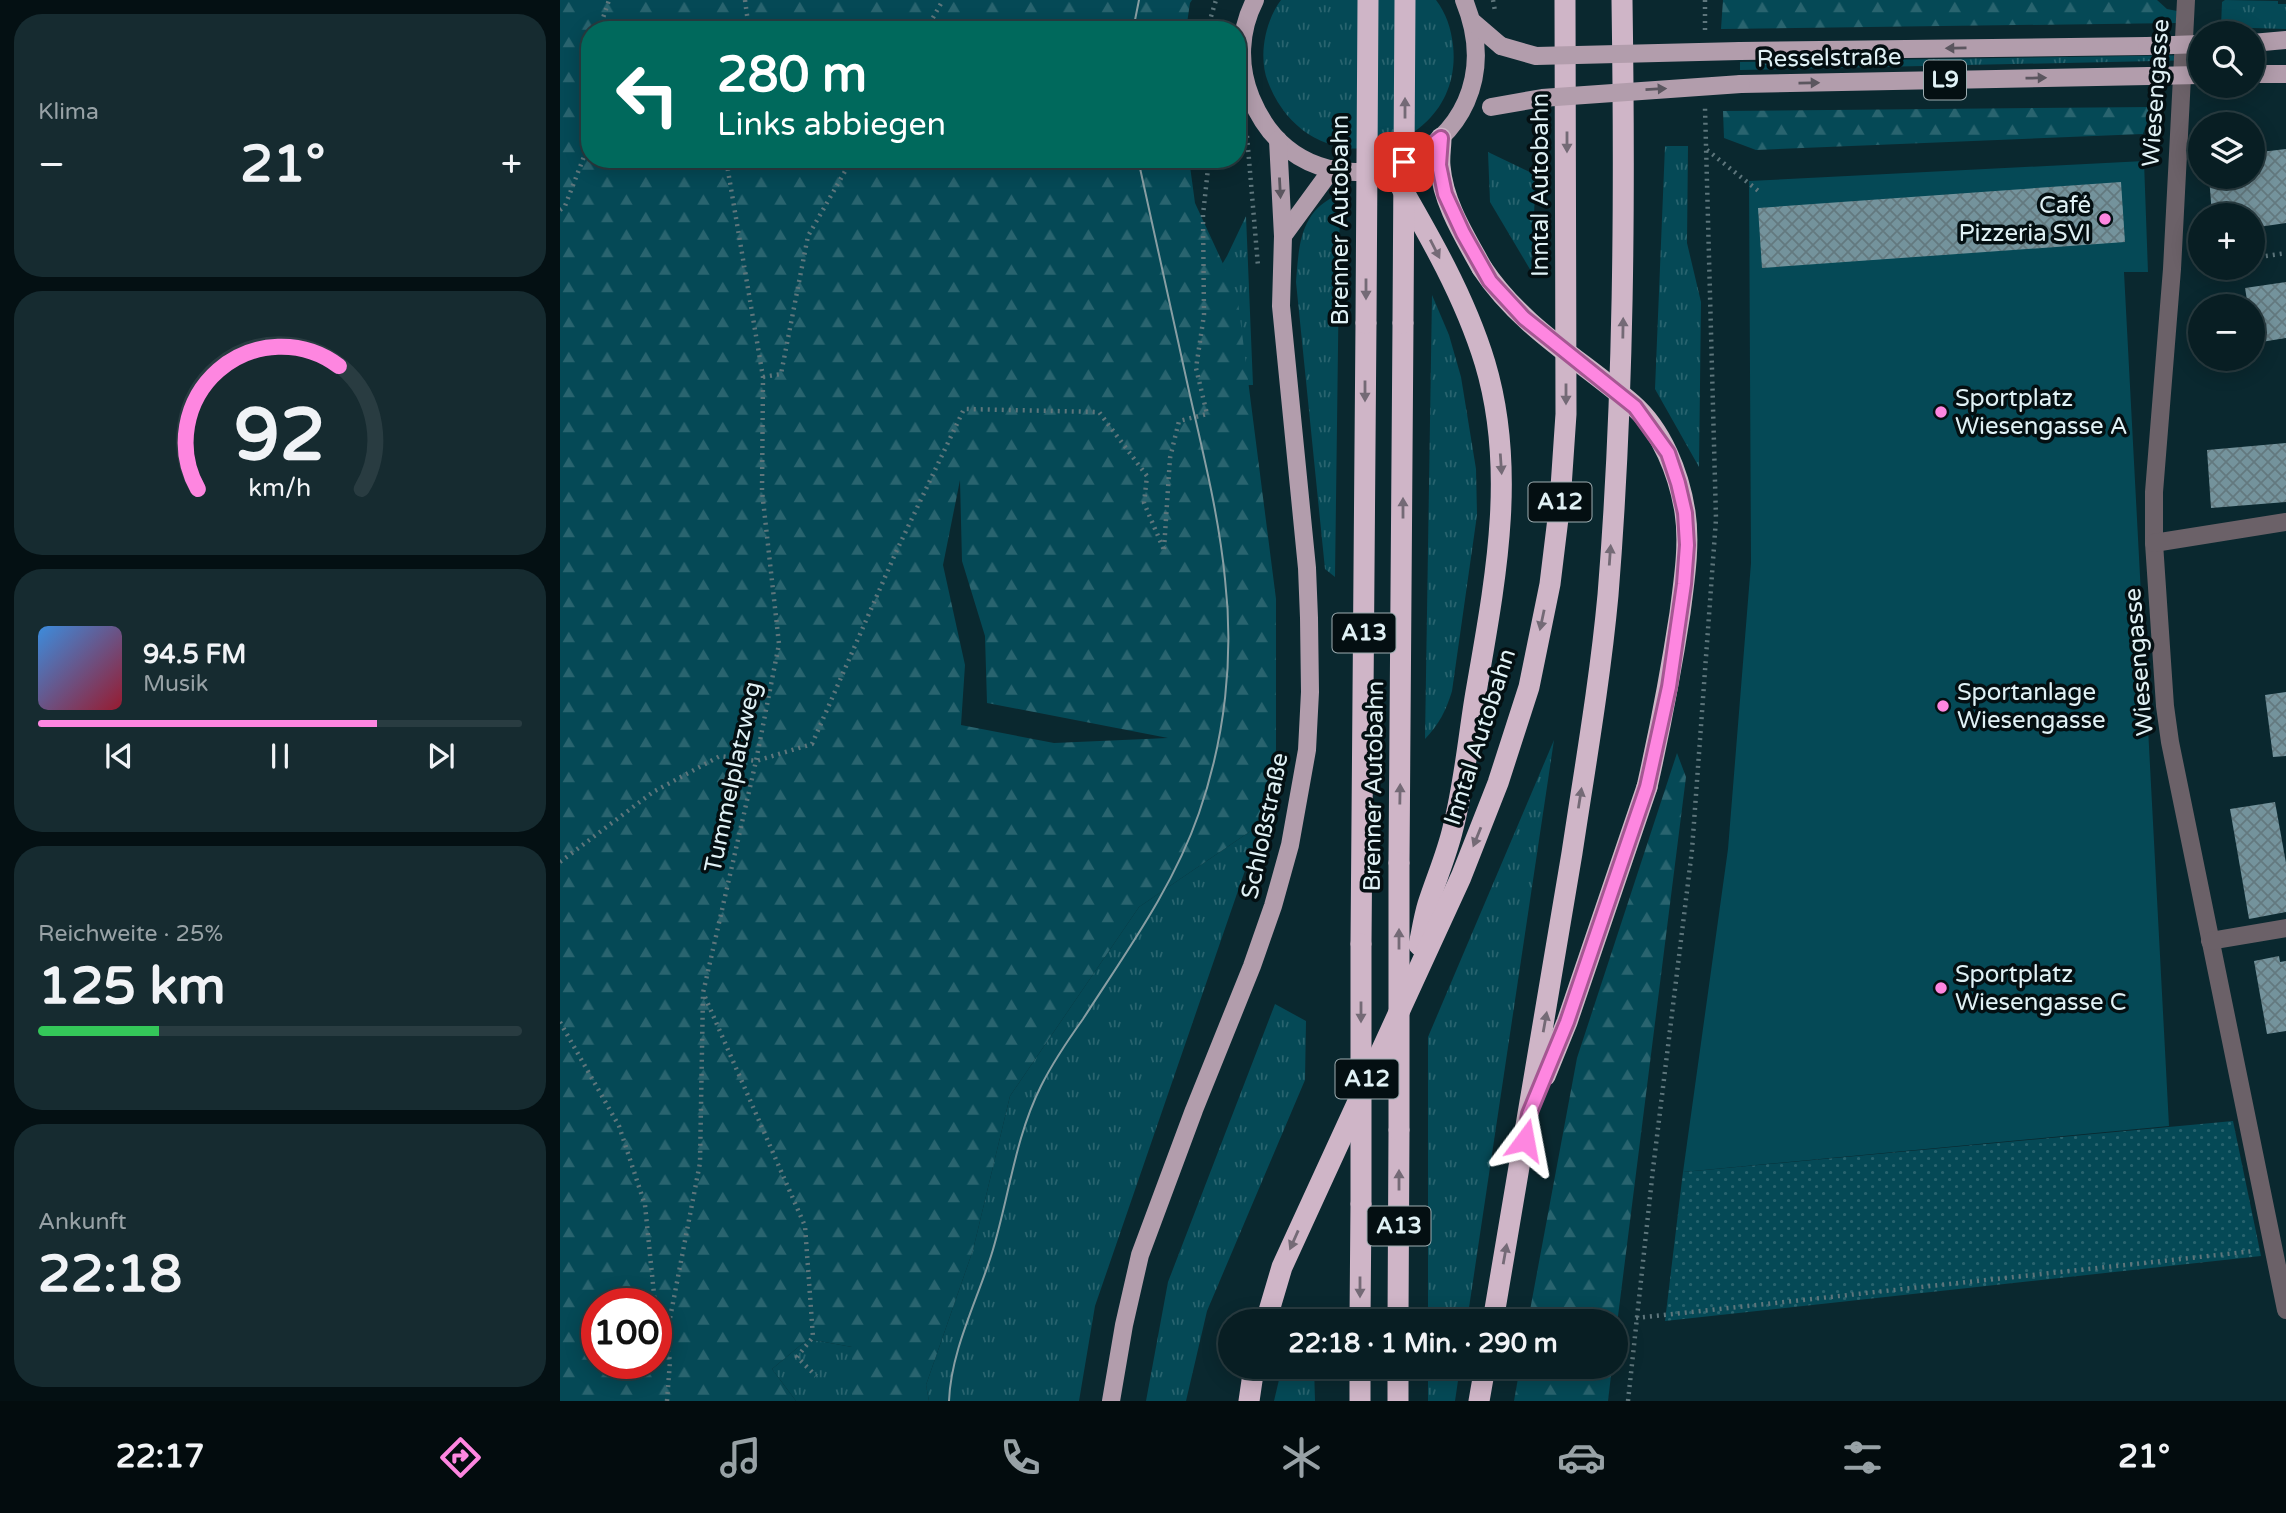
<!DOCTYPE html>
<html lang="de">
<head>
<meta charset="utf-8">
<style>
	:root { --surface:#081e23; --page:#162b30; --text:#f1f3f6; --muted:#98a2a6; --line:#293c41; --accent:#fe86e0 }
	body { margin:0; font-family:"Varela Round",sans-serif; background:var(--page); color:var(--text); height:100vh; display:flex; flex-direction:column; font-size:26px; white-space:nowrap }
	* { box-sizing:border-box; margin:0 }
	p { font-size:23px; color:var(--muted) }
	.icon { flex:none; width:38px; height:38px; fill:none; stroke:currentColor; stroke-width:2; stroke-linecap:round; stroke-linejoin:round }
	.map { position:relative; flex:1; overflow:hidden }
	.drawer { display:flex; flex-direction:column; gap:14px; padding:14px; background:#041013; width:560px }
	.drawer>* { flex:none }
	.guide { position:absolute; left:21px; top:21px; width:665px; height:147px; border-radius:28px; box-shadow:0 4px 18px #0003,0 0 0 2px var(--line); background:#00695c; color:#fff; overflow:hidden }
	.controls { position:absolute; left:1628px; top:21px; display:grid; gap:14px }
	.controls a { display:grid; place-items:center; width:77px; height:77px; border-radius:50%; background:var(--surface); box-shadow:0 4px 18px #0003,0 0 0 2px var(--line); font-size:35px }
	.speed { position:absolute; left:21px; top:1288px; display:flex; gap:14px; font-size:35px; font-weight:700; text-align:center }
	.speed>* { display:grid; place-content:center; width:91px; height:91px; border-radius:50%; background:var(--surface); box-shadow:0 4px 18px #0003,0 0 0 2px var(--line); line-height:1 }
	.speed .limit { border:10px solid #d22; background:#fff; color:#111 }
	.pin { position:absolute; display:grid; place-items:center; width:60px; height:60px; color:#fff; margin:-30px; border-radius:14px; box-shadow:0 4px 10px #0006 }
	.me { position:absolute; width:77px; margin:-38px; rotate:13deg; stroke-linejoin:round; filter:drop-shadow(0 0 5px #0008) }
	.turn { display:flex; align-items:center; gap:24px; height:147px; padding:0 21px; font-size:32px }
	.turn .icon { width:91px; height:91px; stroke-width:2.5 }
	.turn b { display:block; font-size:49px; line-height:60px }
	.big { font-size:52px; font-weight:700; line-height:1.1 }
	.drawer .card { flex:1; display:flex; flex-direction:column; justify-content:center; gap:10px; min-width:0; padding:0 24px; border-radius:28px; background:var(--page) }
	.drawer .dial { align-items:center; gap:0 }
	.dial svg { height:182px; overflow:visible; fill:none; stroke:var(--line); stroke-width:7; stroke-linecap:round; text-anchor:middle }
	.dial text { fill:var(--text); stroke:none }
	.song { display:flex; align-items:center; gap:21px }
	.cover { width:84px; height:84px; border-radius:10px; background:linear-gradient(135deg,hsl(210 70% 55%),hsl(350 70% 35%)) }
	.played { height:7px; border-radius:4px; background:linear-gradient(90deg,var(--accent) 70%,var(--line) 70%) }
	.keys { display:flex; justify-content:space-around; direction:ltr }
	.heat { display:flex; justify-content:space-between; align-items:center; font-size:38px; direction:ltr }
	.charge { height:10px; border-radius:5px; background:linear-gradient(90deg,#34c759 25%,var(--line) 0) }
	.trip { position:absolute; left:658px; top:1309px; width:410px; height:70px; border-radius:35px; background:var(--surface); box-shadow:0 4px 18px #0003,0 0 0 2px var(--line); font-weight:700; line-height:70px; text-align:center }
	.dock { display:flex; height:112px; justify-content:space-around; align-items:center; background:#030c0e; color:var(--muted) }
	.dock .icon { width:49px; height:49px }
	.dock .on { color:var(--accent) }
	.dock b { font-size:32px; color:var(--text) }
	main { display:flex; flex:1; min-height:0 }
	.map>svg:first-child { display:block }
	.grass { fill:url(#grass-tufts) }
	.forest { fill:url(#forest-firs); fill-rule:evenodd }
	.park { fill:url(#park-dots) }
	.pitch { fill:#054956 }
	.building { fill:url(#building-cross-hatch) }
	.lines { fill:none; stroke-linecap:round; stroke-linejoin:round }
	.path { stroke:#5e767c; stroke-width:4.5; stroke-dasharray:2 5; stroke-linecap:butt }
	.minor { stroke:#6b6168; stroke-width:18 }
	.major { stroke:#b29dac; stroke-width:18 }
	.highway { stroke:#cfb5c7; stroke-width:21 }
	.tram { stroke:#889ea3; stroke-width:2 }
	.major-bridge { stroke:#b29dac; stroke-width:18 }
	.highway-bridge { stroke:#cfb5c7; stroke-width:21 }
	.oneway { fill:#5b565f }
	.oneway2 { fill:#746a76 }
	.route-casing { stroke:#a55792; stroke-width:18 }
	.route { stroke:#fe86e0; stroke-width:12 }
	.poi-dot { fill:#fe86e0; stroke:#040f12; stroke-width:2.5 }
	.labels { text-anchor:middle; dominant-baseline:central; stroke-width:7; stroke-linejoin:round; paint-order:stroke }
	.shield { fill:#040f12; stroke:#9eadb1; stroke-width:2 }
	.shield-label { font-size:23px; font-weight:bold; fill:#e0f1f5 }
	.street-label { font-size:24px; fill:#e0f1f5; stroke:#040f12 }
	.poi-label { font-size:24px; fill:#e0f1f5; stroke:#040f12; text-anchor:start }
</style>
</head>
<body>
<main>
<section class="drawer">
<div class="card"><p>Klima</p>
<div class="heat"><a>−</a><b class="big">21°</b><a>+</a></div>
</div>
<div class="card dial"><svg viewBox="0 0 100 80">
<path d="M14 69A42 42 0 1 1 86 69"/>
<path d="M14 69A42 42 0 0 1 76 15" stroke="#fe86e0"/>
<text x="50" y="56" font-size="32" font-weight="700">92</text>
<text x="50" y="72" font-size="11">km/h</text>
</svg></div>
<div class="card">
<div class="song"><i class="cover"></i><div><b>94.5 FM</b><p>Musik</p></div></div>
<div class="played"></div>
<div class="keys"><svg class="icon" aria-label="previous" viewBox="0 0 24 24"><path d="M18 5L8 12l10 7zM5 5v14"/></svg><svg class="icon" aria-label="pause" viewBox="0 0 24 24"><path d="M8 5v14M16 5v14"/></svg><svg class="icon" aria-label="next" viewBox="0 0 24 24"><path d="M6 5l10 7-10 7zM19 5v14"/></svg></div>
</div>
<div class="card"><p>Reichweite · 25%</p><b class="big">125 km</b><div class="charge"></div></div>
<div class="card"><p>Ankunft</p><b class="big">22:18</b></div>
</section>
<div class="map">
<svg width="1726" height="1401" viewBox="0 0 1726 1401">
	<defs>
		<pattern id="grass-tufts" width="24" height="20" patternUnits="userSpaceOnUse" patternTransform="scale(1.75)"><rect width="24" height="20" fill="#054956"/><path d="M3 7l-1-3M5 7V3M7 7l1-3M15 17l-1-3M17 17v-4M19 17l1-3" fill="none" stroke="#29646f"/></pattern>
		<pattern id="forest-firs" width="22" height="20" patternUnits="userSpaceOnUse" patternTransform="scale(1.75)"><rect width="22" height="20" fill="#054956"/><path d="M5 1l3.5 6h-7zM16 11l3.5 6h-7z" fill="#29646f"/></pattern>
		<pattern id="park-dots" width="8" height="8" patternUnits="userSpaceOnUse" patternTransform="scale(1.75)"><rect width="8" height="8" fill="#054956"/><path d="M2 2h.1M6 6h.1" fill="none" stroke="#29646f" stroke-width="1.8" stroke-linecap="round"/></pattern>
		<pattern id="building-cross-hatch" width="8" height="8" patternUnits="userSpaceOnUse" patternTransform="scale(1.75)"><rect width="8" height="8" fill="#74939c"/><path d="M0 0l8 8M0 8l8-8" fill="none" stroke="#63797f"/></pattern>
	</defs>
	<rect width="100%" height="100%" fill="#0a282f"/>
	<!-- grass -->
	<g class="grass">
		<path d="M 721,0 L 876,0 C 886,13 891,28 893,45 C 905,153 751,194 708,82 C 698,57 705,21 721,0 Z"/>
		<polygon points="1665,0 1718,1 1718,4 1726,4 1726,29 1661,27 1662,2"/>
		<polygon points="1640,55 1640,60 1180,70 1180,62"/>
		<polygon points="1105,146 1128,146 1127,243 1141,302 1139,467 1095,389"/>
		<polygon points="928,152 976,175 971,271 930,202"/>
		<path d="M 780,194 L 775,577 L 765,569 L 736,282 C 739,244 740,210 780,194 Z"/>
		<polygon points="686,216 693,385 636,386 624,329 667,256"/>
		<path d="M 872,295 L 889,335 L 901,377 L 916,469 L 917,515 L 892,691 C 886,711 879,724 865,739 Z"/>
		<polygon points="994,740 907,1321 868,1321 868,1037"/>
		<polygon points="701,824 535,1306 519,1401 369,1401 366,1385 413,1250 450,1096 579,907"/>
		<polygon points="715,1004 746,1021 745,1080 647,1311 626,1401 586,1401 608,1282"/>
		<polygon points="248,1339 292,1347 292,1401 236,1401 212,1369"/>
		<polygon points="722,1367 754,1367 755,1401 714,1401"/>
		<polygon points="868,1367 900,1367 895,1401 868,1401"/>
	</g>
	<!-- forest -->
	<g class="forest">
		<path d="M 0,0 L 632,0 L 630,3 L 626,30 L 30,30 L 30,159 L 629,159 L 635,203 L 677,294 L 716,599 L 716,750 L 701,824 L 579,907 L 450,1096 L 413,1250 L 366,1385 L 369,1401 L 292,1401 L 292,1347 L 248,1339 L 212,1369 L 236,1401 L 0,1401 ZM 400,480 L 402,561 L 425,636 L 427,703 L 608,738 L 494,743 L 401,725 L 405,665 L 383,565 ZM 37,1304 L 96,1304 L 96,1363 L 37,1363 Z"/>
		<polygon points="1163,0 1597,0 1607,9 1617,11 1616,23 1161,29"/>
		<polygon points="1592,107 1583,134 1196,150 1164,138 1163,111"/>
		<polygon points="1117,753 1126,777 1055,1340 1055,1321 968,1321 1017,1058"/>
		<polygon points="960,1367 1052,1367 1048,1401 954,1401"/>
	</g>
	<!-- park -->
	<polygon class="park" points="1673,1121 1701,1256 1105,1321 1123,1172"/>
	<!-- pitch -->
	<polygon class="pitch" points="1584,161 1588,272 1564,272 1609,1126 1123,1172 1168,849 1191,563 1189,181"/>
	<!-- building -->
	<g class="building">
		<polygon points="1726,149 1726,223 1692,228 1692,215 1652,215 1649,177 1692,177 1692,153"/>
		<polygon points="1561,182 1565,242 1202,268 1198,208"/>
		<polygon points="1726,282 1726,338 1695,343 1692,306 1688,306 1685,288"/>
		<polygon points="1726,443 1726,502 1651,508 1647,450"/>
		<polygon points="1726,692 1726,756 1713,757 1705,695"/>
		<polygon points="1715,802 1726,863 1726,912 1689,919 1670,809"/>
		<polygon points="1719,956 1720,962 1726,961 1726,1031 1707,1034 1694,961"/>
	</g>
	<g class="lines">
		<!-- path -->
		<g class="path">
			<polyline points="185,0 189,30"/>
			<polyline points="933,0 935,11"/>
			<polyline points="1145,0 1145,33"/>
			<polyline points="39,30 49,0"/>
			<polyline points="366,30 383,0"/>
			<polyline points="647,30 656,0"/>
			<polyline points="30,56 25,70 30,137"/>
			<polyline points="687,136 698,266"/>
			<polyline points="1147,150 1201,193"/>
			<polyline points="0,210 5,206 30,141"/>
			<polyline points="1692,258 1726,253"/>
			<polyline points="203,377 221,374 248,236 292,159"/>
			<polyline points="604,549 610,458 619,421 647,414 636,368 644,315 643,215 649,159"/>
			<polyline points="0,862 93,792 160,756 196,761 252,744 336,552 404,409 539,412 587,476 584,503 604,550"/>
			<polyline points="145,997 245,1226 253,1337 237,1357 256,1376"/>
			<polyline points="0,1022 59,1126 85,1205 95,1304"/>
			<polyline points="1076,1318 1694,1251"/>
			<polyline points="96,1322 106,1339"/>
			<polyline points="107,1401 110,1361 106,1339 140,1163 143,993 196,761 219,644 202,491 203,377 166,159"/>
			<polyline points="1068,1401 1093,1169 1132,850 1156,519 1145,108"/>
		</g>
		<!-- minor -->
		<g class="minor">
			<polyline points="1626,0 1612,269 1594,492 1594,543 1605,706 1610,742 1726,1310"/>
			<polyline points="1594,543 1726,522"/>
			<polyline points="1650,941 1726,928"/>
		</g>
		<!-- major -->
		<g class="major">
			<path d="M 695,0 C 679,31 678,66 691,98 C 751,243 968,156 904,0"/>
			<polyline points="913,22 941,46"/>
			<polyline points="1692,43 1726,40"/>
			<polyline points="1180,51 1587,46"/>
			<polyline points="1692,74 1726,74"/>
			<polyline points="1181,84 1589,76"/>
			<polyline points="723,236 772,169"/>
			<polyline points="551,1401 564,1325 580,1255 634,1110 692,966 713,906 730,845 747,750 750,692 749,618 747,568 721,306 723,236 718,140"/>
		</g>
		<!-- highway -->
		<g class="highway">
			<path d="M 881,138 C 881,147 879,157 880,166 C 883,203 905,237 922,268"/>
			<path d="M 830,168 C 866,230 904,294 925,363 C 958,473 934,587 915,698 C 908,741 904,786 893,828 C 887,854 876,879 868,904 C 864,917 862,931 859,945"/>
			<polyline points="839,863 843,323"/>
			<polyline points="801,944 806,323"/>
			<polyline points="985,1076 1007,1022 1087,787"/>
			<polyline points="706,1321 722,1267 901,877 938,783 969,687 990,584 1000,502 1006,414 1005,0"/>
			<polyline points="800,1321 801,1204"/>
			<polyline points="838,1321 839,1130"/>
			<path d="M 933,1321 C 960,1165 987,1009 1012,853 C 1025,767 1040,681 1048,595 C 1064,397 1065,199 1062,0"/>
			<polyline points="689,1401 694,1367"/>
			<polyline points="800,1401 800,1367"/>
			<polyline points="838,1401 838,1367"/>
			<polyline points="919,1401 925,1367"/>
		</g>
		<!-- tram -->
		<g class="tram">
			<polyline points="573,30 579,0"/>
			<path d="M 389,1401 C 391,1351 416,1303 431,1256 C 449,1199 454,1140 481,1086 C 493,1062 508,1040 523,1019 C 566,952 613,888 639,813 C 665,738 674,657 665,579 C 659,516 643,453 629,391 C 612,314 595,237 578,159"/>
		</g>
		<!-- major-bridge -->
		<g class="major-bridge">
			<polyline points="941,46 976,56 1180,51"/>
			<polyline points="1587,46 1640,44"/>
			<polyline points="1589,76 1640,75"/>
			<polyline points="931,107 982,98 1181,84"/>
		</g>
		<!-- highway-bridge -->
		<g class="highway-bridge">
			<path d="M 922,268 C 960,326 1021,360 1072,404 C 1102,430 1119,474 1125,512 C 1130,545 1124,581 1120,613 C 1111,672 1100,729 1087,787"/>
			<polyline points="806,323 808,0"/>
			<polyline points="843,323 845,0"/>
			<polyline points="839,1130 839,863"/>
			<polyline points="801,1204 801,944"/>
		</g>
	</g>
	<!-- one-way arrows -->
	<defs><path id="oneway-solid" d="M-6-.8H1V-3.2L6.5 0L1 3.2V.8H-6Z" transform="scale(1.75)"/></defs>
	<g class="oneway">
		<use href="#oneway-solid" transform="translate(1396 48) rotate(179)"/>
		<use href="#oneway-solid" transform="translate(1476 78) rotate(-1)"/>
		<use href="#oneway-solid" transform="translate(1249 83) rotate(-1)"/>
		<use href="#oneway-solid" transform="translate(1096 89) rotate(-3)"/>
		<use href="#oneway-solid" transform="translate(720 188) rotate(87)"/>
	</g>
	<g class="oneway2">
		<use href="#oneway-solid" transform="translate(845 108) rotate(-90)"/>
		<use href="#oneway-solid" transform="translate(1007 142) rotate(90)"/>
		<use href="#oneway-solid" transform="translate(875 249) rotate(63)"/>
		<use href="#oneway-solid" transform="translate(806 289) rotate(90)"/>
		<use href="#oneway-solid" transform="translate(1063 328) rotate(-89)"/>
		<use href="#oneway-solid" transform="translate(805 391) rotate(90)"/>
		<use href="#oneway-solid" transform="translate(1006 394) rotate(90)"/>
		<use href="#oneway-solid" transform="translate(941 464) rotate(86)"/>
		<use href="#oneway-solid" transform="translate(843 508) rotate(-90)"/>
		<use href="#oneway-solid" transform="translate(1050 555) rotate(-86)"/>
		<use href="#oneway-solid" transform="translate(982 620) rotate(102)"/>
		<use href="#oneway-solid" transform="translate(840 794) rotate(-89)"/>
		<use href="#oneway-solid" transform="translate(1020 798) rotate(-81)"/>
		<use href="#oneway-solid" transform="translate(917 837) rotate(112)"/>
		<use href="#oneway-solid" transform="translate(839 939) rotate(-90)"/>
		<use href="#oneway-solid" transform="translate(801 1012) rotate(90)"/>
		<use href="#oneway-solid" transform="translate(985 1022) rotate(-80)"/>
		<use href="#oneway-solid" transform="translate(839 1180) rotate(-90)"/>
		<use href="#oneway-solid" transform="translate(734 1240) rotate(114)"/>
		<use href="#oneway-solid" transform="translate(945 1254) rotate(-80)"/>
		<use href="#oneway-solid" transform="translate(800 1287) rotate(90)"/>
	</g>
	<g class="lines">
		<defs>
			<polyline id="route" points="844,162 858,156 881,138 879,165 885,194 903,233 930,281 964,318 1075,407 1108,453 1118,483 1125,513 1127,545 1124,584 1109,687 1087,787 1007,1022 969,1114 965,1140"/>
		</defs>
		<!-- route casing -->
		<use href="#route" class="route-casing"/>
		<!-- route -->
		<use href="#route" class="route"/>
	</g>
	<!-- markers -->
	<g class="poi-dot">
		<circle cx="1545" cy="219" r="7"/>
		<circle cx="1381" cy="412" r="7"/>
		<circle cx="1383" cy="706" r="7"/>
		<circle cx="1381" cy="988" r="7"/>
	</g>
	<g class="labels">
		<!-- shield labels -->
		<g class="shield">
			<rect x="1364" y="60.5" width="42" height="39" rx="5"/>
			<rect x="968.5" y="482.5" width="63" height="39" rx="5"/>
			<rect x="772.5" y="613.5" width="63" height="39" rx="5"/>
			<rect x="775.5" y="1059.5" width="63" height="39" rx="5"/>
			<rect x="807.5" y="1206.5" width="63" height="39" rx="5"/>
		</g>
		<g class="shield-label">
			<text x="1385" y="80">L9</text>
			<text x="1000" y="502">A12</text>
			<text x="804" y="633">A13</text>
			<text x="807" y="1079">A12</text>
			<text x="839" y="1226">A13</text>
		</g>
		<!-- street labels -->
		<g class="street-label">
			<text transform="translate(1269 58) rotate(-1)">Resselstraße</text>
			<text transform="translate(1596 93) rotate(-86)">Wiesengasse</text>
			<text transform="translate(980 185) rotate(-90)">Inntal Autobahn</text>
			<text transform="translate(780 220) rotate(-90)">Brenner Autobahn</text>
			<text transform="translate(1579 662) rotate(-95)">Wiesengasse</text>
			<text transform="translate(920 737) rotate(-72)">Inntal Autobahn</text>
			<text transform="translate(173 777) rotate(-78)">Tummelplatzweg</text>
			<text transform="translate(814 786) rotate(-89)">Brenner Autobahn</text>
			<text transform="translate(705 826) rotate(-78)">Schloßstraße</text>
		</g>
		<!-- poi labels -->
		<g class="poi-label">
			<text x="1531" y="205" text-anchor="end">Café<tspan x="1531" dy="28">Pizzeria SVI</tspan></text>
			<text x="1395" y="398">Sportplatz<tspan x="1395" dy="28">Wiesengasse A</tspan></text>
			<text x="1397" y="692">Sportanlage<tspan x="1397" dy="28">Wiesengasse</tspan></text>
			<text x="1395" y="974">Sportplatz<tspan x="1395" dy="28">Wiesengasse C</tspan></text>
		</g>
	</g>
</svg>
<div class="controls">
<a><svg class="icon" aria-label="search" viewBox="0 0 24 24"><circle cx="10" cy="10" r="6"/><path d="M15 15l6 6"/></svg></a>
<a><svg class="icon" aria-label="layers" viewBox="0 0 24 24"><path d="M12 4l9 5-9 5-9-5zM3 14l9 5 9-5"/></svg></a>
<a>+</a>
<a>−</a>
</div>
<div class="speed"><div class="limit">100</div></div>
<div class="pin" style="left:844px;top:162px;background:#d93025"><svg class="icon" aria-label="arrive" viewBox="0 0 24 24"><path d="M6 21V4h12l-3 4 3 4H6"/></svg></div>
<svg class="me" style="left:965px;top:1140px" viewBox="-20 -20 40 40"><path d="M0-17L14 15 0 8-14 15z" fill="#fe86e0" stroke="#fff" stroke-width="4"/></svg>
<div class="trip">22:18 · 1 Min. · 290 m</div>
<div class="guide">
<div class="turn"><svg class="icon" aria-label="left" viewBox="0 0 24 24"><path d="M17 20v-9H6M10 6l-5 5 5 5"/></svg><div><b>280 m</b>Links abbiegen</div></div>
</div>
</div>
</main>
<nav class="dock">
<b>22:17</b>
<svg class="icon on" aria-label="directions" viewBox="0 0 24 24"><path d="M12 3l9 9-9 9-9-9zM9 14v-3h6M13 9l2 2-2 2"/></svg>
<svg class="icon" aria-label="music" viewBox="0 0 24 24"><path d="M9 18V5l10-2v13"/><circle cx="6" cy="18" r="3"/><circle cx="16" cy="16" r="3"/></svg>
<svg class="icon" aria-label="phone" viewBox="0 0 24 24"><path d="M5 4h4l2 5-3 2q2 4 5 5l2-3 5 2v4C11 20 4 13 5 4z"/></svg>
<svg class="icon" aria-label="climate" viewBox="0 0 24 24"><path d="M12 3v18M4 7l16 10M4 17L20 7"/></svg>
<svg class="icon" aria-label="car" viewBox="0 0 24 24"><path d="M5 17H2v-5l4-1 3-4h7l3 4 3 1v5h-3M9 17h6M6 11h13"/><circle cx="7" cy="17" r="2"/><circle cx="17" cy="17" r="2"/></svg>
<svg class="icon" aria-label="filters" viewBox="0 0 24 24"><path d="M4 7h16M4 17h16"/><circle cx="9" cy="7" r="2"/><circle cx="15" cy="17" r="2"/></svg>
<b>21°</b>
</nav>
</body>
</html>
